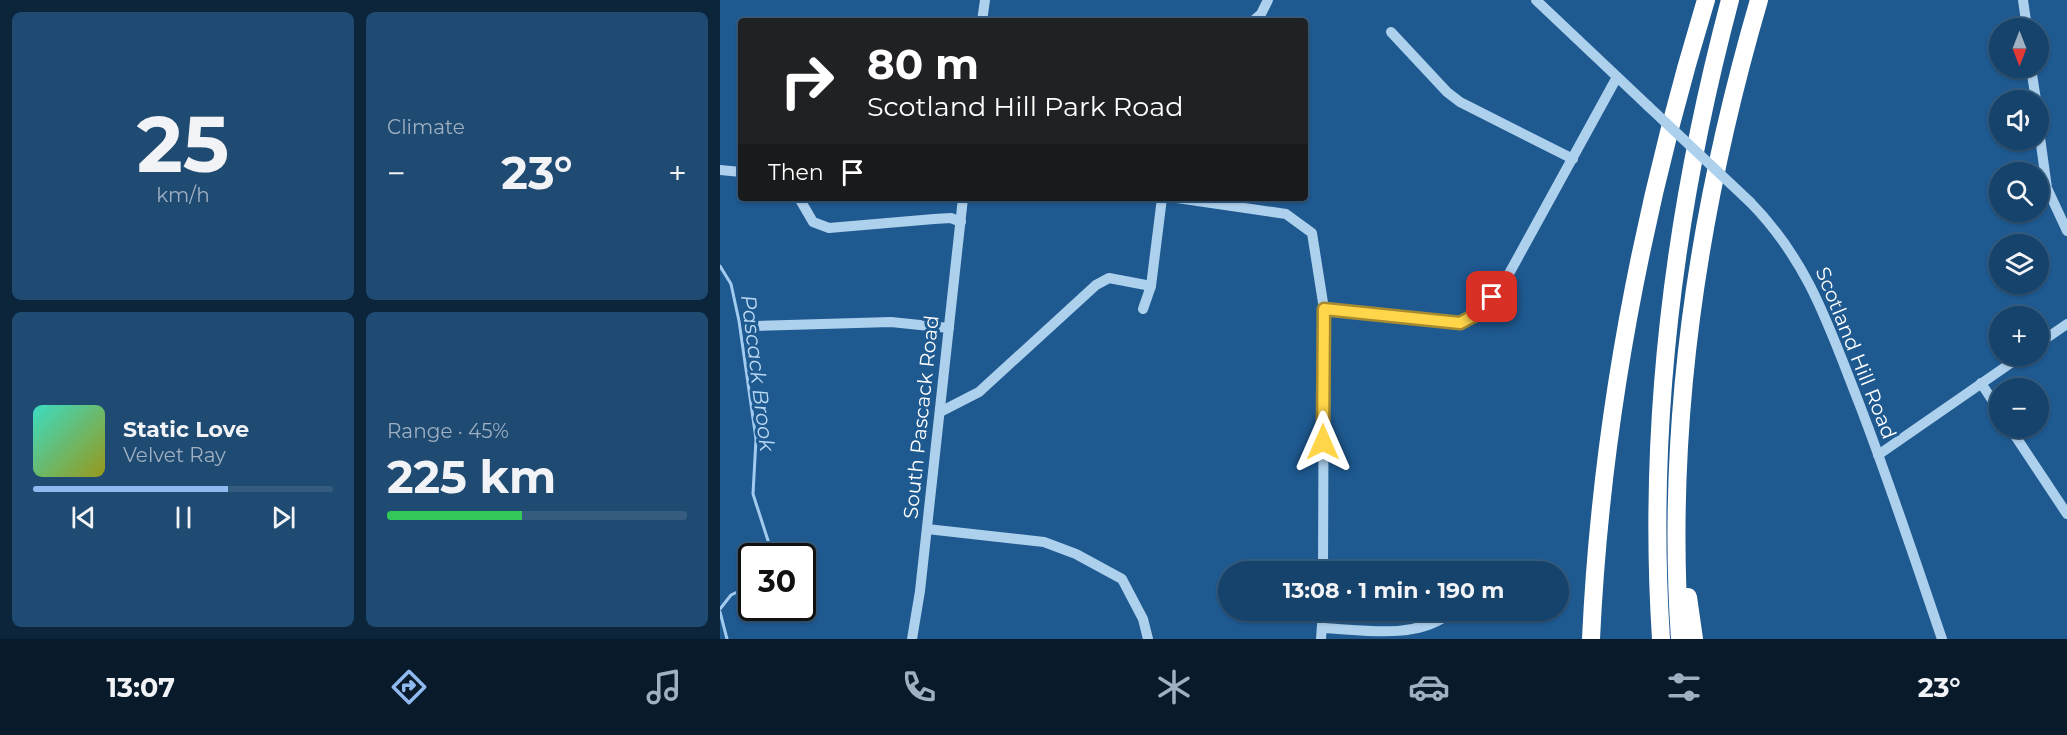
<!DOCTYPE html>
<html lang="en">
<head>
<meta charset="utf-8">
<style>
	:root { --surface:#16436c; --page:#1f4a72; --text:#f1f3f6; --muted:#9eb0c2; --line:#355c7f; --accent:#90b9f0 }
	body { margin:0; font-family:Montserrat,sans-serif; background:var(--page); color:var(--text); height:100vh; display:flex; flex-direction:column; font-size:22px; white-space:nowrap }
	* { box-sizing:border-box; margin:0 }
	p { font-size:20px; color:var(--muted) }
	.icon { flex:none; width:33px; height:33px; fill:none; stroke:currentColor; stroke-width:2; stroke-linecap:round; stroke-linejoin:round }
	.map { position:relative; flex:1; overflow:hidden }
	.drawer { display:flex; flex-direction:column; gap:12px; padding:12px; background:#0c253b; width:720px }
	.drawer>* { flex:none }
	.banner { position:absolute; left:18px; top:18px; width:570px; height:183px; border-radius:6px; box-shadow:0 2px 4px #0004,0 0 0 2px var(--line); background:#202124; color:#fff; overflow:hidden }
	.needle { width:39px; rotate:180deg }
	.controls { position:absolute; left:1269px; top:18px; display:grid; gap:12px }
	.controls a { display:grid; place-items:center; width:60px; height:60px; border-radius:50%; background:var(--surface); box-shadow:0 2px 4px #0004,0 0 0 2px var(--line); font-size:30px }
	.speed { position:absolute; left:18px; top:543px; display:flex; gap:12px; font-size:30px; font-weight:700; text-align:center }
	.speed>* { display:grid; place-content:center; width:78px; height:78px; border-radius:50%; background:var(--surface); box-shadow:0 2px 4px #0004,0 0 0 2px var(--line); line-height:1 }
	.speed .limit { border:3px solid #111; border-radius:9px; background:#fff; color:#111 }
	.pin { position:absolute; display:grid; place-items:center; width:51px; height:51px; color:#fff; margin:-26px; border-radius:12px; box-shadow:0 3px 9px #0006 }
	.me { position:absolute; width:66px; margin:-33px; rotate:0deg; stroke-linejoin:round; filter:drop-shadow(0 0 4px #0008) }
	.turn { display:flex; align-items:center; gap:21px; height:126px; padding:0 30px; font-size:27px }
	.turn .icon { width:78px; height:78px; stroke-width:2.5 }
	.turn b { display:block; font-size:42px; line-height:51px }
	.then { display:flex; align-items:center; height:57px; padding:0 30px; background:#0003; gap:12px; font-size:22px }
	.big { font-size:45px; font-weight:700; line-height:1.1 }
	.drawer .widget { flex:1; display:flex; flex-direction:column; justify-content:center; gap:9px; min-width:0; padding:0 21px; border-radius:9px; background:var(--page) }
	.drawer .dial { align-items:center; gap:0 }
	.dial b { font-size:78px; line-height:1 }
	.song { display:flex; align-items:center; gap:18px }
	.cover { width:72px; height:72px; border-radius:9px; background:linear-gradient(135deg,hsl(170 70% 55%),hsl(60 70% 35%)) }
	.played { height:6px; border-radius:3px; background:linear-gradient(90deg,var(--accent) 65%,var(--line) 65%) }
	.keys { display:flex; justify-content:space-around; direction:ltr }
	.heat { display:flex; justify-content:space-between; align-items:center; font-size:33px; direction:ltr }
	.charge { height:9px; border-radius:4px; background:linear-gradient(90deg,#34c759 45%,var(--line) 0) }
	.drawer .tiles { flex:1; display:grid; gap:12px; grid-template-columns:repeat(2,1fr) }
	.trip { position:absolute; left:498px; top:561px; width:351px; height:60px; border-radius:30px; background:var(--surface); box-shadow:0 2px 4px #0004,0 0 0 2px var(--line); font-weight:700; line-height:60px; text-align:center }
	.menu { display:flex; height:96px; justify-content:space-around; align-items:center; background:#091b2b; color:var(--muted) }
	.menu .icon { width:42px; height:42px }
	.menu .on { color:var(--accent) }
	.menu b { font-size:27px; color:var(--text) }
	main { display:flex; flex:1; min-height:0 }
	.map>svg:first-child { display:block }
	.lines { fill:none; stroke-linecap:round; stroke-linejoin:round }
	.stream { stroke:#a1ccef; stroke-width:3 }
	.minor { stroke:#add0ed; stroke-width:10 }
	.highway { stroke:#fff; stroke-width:18 }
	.minor-bridge { stroke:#add0ed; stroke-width:10 }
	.route-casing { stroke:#a68a30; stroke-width:15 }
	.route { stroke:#ffd54a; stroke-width:10 }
	.labels { text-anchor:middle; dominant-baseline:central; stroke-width:6; stroke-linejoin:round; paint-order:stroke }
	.street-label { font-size:20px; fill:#fff; stroke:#1e5990 }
	.water-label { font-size:21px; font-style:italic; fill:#bad9f4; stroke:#1e5990 }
</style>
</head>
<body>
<main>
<section class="drawer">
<div class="tiles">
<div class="widget dial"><b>25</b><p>km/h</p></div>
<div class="widget"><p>Climate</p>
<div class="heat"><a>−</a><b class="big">23°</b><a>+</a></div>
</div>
<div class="widget">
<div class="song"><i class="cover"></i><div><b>Static Love</b><p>Velvet Ray</p></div></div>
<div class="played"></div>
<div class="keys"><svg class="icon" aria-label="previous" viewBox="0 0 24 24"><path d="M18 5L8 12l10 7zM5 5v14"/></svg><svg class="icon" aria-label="pause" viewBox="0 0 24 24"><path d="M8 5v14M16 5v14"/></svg><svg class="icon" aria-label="next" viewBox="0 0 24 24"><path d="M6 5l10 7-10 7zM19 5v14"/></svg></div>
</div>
<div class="widget"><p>Range · 45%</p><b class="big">225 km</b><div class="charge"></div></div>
</div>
</section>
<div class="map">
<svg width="1347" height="639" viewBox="0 0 1347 639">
	<rect width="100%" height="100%" fill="#1e5990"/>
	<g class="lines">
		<!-- stream -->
		<g class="stream">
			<polyline points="0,266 11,284 19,321 36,439 33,494 53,556"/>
			<polyline points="0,609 11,595 32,585"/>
			<polyline points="0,612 7,639"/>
		</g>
		<!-- minor -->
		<g class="minor">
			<polyline points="816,0 928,106"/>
			<polyline points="1303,0 1307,28"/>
			<polyline points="262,21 265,0"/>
			<polyline points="533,21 541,14 548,0"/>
			<polyline points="671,32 727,92 740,102 853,159"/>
			<polyline points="1311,68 1316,100"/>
			<polyline points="1318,123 1327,188 1347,231"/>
			<polyline points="0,170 21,172"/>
			<polyline points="79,198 93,222 109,228 214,219 231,218 241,222"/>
			<polyline points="457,198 566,214 592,233 604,309 603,572"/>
			<path d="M 1030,202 C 1089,262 1109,327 1139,403 C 1169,481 1195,560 1222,639"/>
			<polyline points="423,309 431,286 442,198"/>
			<polyline points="604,309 723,323 740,323 759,313 785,281 897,77"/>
			<polyline points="36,326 171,322 229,328"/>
			<polyline points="1318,344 1347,324"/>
			<polyline points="1261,383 1280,412"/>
			<polyline points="220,412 259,392 376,285 389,278 431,286"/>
			<polyline points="1290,428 1347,514"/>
			<polyline points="1158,455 1301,356"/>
			<polyline points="207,529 324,542 356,554 402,579 423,619 428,639"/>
			<path d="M 603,628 C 644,630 692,639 726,616"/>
			<polyline points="192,639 200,591 243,198"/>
			<polyline points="601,639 603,610"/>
		</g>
		<!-- highway -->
		<g class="highway">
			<polyline points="968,597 974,639"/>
			<path d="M 871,639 C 881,422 923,207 986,0"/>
			<path d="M 941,639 C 927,425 955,207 1010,0"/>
			<path d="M 960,639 C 945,422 978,209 1039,0"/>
		</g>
		<!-- minor-bridge -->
		<polyline class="minor-bridge" points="928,106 1030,202"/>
	</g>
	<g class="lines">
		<defs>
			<polyline id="route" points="603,442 604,309 740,323 759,313 772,297"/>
		</defs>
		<!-- route casing -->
		<use href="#route" class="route-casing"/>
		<!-- route -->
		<use href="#route" class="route"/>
	</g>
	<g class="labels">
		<!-- street labels -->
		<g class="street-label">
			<text transform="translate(1136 353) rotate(68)">Scotland Hill Road</text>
			<text transform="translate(201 417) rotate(-84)">South Pascack Road</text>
		</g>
		<!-- water labels -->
		<g class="water-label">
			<text transform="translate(38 373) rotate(83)">Pascack Brook</text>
		</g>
	</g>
</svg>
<div class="controls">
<a><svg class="needle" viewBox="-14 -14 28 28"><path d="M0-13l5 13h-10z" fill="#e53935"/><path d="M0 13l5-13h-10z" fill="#9eb0c2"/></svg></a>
<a><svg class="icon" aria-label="sound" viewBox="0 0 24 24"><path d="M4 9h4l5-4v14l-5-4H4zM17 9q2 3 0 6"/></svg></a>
<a><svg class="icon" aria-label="search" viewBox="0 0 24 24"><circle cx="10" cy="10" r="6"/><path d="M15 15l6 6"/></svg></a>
<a><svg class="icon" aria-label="layers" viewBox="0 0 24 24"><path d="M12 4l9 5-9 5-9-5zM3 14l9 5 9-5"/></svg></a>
<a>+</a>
<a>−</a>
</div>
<div class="speed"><div class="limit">30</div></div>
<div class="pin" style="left:772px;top:297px;background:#d93025"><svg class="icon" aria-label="arrive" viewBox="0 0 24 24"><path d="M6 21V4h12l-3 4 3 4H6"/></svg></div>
<svg class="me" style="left:603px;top:442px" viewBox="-20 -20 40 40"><path d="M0-17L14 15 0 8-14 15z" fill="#ffd54a" stroke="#fff" stroke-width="4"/></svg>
<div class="trip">13:08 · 1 min · 190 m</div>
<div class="banner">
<div class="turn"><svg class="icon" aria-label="right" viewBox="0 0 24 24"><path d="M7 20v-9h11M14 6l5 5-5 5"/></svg><div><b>80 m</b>Scotland Hill Park Road</div></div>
<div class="then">Then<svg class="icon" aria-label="arrive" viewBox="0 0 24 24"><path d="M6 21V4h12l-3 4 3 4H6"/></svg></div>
</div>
</div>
</main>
<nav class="menu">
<b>13:07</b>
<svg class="icon on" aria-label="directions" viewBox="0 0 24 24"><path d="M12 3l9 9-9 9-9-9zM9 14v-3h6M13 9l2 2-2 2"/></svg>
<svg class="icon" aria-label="music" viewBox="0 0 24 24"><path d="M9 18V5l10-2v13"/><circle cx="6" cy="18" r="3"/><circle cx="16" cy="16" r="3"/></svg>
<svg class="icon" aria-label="phone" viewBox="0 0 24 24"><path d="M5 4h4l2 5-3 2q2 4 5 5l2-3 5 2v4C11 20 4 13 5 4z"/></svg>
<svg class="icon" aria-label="climate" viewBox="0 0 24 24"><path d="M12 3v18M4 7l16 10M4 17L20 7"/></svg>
<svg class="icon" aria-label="car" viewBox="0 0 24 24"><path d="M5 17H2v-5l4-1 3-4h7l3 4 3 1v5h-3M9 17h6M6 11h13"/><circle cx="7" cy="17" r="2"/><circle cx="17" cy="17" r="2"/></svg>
<svg class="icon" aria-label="filters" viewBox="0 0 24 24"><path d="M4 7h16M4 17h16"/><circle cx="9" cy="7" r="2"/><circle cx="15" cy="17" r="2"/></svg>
<b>23°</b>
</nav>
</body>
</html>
